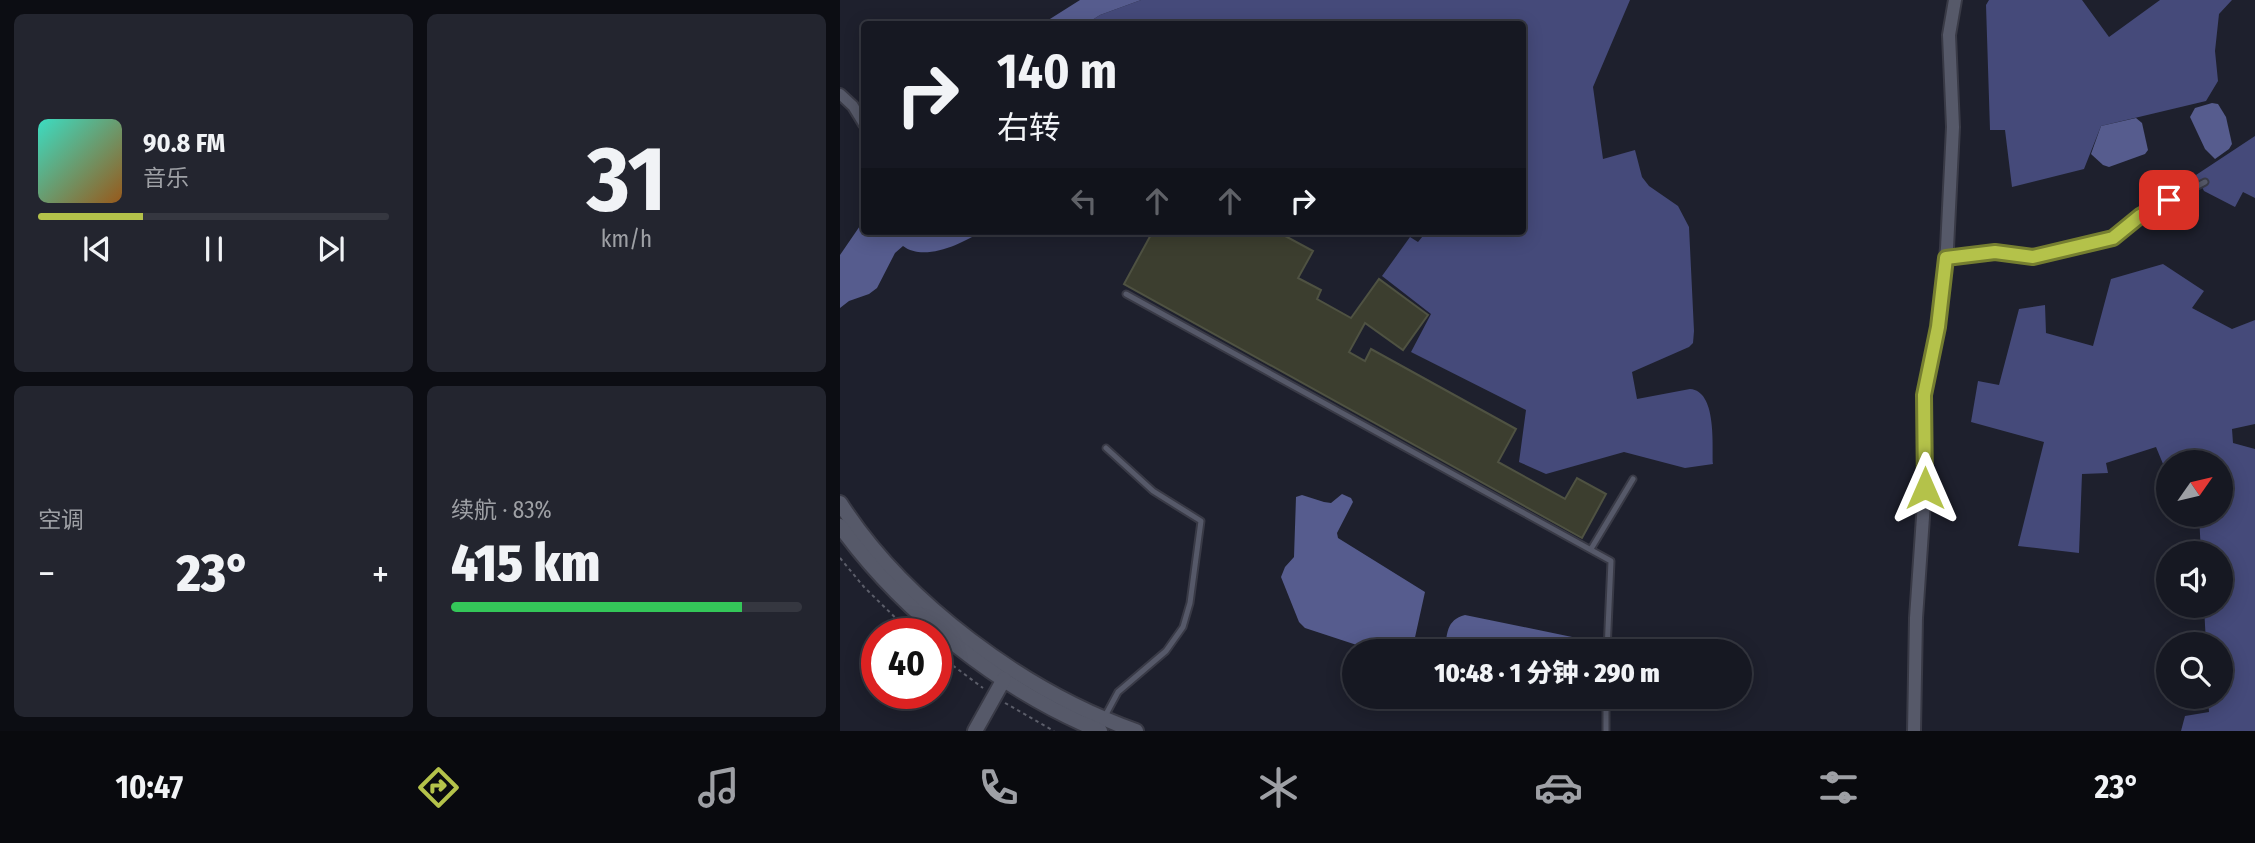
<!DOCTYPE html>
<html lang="zh">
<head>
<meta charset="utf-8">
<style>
	:root { --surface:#161822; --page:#23252f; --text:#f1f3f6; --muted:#9ea0a5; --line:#353740; --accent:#b4c24a }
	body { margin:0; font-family:"Fira Sans Condensed","Noto Sans SC",sans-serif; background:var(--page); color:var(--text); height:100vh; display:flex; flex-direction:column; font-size:26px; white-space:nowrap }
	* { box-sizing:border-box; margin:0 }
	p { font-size:23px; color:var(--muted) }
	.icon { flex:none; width:38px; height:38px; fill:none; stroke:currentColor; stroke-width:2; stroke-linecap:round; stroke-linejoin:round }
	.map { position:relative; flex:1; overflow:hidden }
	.sheet { display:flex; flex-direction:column; gap:14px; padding:14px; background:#0c0d13; width:840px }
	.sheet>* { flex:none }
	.guide { position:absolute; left:21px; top:21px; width:665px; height:214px; border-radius:7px; box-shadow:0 4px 18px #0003,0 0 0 2px var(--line); background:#161822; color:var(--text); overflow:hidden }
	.needle { width:46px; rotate:56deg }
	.fabs { position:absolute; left:1316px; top:450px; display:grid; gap:14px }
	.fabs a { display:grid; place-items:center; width:77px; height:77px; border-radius:50%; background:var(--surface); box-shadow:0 4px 18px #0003,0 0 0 2px var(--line); font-size:35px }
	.speed { position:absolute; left:21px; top:618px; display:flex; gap:14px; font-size:35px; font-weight:700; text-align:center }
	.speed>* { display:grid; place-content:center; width:91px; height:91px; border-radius:50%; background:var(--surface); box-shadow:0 4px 18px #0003,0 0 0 2px var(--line); line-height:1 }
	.speed .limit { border:10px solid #d22; background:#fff; color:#111 }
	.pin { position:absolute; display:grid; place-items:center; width:60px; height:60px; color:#fff; margin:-30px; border-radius:14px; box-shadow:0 4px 10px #0006 }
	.me { position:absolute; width:77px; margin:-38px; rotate:0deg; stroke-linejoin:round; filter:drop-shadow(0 0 5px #0008) }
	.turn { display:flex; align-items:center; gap:24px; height:147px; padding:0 21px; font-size:32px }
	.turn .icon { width:91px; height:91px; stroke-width:2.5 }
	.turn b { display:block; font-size:49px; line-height:60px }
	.lanes { display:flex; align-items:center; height:66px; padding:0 21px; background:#0003; justify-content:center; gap:35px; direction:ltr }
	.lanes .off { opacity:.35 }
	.big { font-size:52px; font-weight:800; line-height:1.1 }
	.sheet .tile { flex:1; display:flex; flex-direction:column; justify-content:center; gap:10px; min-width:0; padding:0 24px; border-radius:10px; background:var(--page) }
	.sheet .dial { align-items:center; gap:0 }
	.dial b { font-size:91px; line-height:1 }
	.song { display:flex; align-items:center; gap:21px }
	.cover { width:84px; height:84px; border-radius:10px; background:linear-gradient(135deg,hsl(170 70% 55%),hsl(30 70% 35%)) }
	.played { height:7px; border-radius:4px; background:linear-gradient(90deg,var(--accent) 30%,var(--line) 30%) }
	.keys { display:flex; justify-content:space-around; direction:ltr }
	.heat { display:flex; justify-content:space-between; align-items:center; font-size:38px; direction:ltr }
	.charge { height:10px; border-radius:5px; background:linear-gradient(90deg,#34c759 83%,var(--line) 0) }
	.sheet .tiles { flex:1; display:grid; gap:14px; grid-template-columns:repeat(2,1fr) }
	.trip { position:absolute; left:502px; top:639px; width:410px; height:70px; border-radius:35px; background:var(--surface); box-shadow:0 4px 18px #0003,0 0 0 2px var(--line); font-weight:800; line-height:70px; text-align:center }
	.tab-bar { display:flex; height:112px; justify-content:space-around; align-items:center; background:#090a0e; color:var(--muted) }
	.tab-bar .icon { width:49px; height:49px }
	.tab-bar .current { color:var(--accent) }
	.tab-bar b { font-size:32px; color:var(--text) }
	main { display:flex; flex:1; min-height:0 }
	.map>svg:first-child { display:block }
	.forest { fill:#454a7a }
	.water { fill:#565c8e }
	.building { fill:#3c3e2f; stroke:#4f5242; stroke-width:2 }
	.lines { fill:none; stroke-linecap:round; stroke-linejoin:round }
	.service-casing { stroke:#393a46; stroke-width:9 }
	.minor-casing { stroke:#393a46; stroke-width:14 }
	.tertiary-casing { stroke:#393a46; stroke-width:16 }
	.secondary-casing { stroke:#393a46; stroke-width:18 }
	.path { stroke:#5c5e6a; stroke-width:2; stroke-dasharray:3.5 3.5; stroke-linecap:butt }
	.service { stroke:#565969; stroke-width:5 }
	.minor { stroke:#565969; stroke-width:10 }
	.tertiary { stroke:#565969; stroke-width:12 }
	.secondary { stroke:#565969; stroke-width:14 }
	.route-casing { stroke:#757e30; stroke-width:18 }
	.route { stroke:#b4c24a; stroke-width:12 }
</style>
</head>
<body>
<main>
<section class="sheet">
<div class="tiles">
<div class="tile">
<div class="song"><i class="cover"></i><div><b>90.8 FM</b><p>音乐</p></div></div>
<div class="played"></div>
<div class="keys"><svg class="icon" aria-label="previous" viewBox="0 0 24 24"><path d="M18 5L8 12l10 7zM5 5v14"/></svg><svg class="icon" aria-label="pause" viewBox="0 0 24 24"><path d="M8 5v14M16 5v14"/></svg><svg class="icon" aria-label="next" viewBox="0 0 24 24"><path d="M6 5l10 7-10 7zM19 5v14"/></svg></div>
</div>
<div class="tile dial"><b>31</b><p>km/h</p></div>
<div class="tile"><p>空调</p>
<div class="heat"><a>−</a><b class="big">23°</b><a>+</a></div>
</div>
<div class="tile"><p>续航 · 83%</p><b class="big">415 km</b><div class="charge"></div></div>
</div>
</section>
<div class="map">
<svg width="1415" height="731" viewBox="0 0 1415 731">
	<rect width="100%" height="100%" fill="#1e202d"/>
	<!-- forest -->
	<g class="forest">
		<path d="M 301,0 L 790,0 L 753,87 L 763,159 L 795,150 L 802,177 L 809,186 L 838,206 L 849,227 L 854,331 L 853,343 L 849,347 L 792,372 L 797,399 L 850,389 C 877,391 872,445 873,464 L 845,468 L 784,452 L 706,474 L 679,462 L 686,410 L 571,352 L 591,314 L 542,276 L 570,237 L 578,242 L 587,231 L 682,231 L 682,24 L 246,24 L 260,15 Z"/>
		<polygon points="1149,0 1242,0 1269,37 1320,0 1392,0 1379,14 1375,51 1378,81 1366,101 1261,126 1244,169 1172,187 1165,130 1150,130 1146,5"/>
		<polygon points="1415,136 1415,198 1403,192 1395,207 1364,191 1356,175"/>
		<polygon points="1323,264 1364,291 1352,308 1392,329 1415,320 1415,424 1392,429 1393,443 1415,449 1415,731 1341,731 1345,716 1369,712 1368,697 1381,696 1381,644 1366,644 1364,606 1381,606 1381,553 1361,553 1359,515 1381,514 1381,462 1328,462 1328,476 1316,447 1266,463 1268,473 1242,474 1239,553 1178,546 1204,442 1131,422 1138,381 1159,385 1179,309 1205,305 1206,333 1253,346 1271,279"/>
	</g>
	<!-- water -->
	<g class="water">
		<polygon points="240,0 301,0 260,15 246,24 202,24"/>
		<polygon points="1372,103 1378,104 1386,117 1392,144 1389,149 1375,159 1365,149 1350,117 1355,108"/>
		<polygon points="1296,118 1302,123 1308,150 1305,154 1269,167 1263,165 1251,154 1261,126"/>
		<path d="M 24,220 L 24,231 L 142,231 C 122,244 84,262 63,246 L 55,253 L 37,288 L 29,294 L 9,301 L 0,308 L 0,255 Z"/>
		<polygon points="502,494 511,498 513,502 497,533 498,538 585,592 572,651 535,651 465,628 459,622 441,577 445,567 454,557 456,497 462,495 484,502 491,503"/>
		<path d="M 625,615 L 737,638 L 742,643 L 742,651 L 605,651 C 607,634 606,620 625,615 Z"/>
		<polygon points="684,697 738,697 734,705 728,709"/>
	</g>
	<!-- building -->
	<polygon class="building" points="313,231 436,231 473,251 458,278 481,290 477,299 511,318 539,279 588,315 563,350 525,323 509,352 525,361 531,349 676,429 658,462 725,499 737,478 766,494 742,538 284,284"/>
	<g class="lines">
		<defs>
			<g id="service">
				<polyline points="1107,258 1155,252 1193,256 1273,238 1300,216 1365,182"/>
				<polyline points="286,294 771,561 767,651"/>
				<polyline points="751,549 793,479"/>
				<polyline points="264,718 278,692 326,651 343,627 350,603 361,521 313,491 266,448"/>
				<polyline points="766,731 766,696"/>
			</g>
			<polyline id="minor" points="0,94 13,106 24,124"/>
			<polyline id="tertiary" points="1074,731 1076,618 1085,488 1084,395 1098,327 1107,248 1113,127 1109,35 1115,0"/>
			<g id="secondary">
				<path d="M 0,503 C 64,603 185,692 296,731"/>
				<path d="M 0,526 C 62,612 162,691 260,731"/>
				<polyline points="135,731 164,679"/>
			</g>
		</defs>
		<!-- service casing -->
		<use href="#service" class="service-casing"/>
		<!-- minor casing -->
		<use href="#minor" class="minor-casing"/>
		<!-- tertiary casing -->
		<use href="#tertiary" class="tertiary-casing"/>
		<!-- secondary casing -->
		<use href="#secondary" class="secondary-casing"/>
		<!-- path -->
		<g class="path">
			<polyline points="0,558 24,587 72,634"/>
			<polyline points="96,653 143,688"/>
			<polyline points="165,703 214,731"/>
		</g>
		<!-- service -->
		<use href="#service" class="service"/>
		<!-- minor -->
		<use href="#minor" class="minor"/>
		<!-- tertiary -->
		<use href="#tertiary" class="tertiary"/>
		<!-- secondary -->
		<use href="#secondary" class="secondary"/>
	</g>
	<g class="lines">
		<defs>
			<polyline id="route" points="1085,488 1084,395 1098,327 1106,258 1155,252 1193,257 1273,238 1300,216 1329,200"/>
		</defs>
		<!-- route casing -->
		<use href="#route" class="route-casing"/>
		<!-- route -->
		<use href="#route" class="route"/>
	</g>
</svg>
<div class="fabs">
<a><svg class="needle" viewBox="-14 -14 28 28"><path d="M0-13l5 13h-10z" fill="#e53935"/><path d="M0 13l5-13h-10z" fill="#9ea0a5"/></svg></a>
<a><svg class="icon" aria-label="sound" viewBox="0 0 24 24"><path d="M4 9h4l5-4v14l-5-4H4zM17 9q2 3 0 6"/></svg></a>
<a><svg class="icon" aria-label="search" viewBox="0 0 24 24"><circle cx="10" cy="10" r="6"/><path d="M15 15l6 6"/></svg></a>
</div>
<div class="speed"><div class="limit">40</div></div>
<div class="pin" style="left:1329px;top:200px;background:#d93025"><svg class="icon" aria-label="arrive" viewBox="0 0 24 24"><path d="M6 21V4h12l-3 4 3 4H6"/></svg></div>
<svg class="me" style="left:1085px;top:488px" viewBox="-20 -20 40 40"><path d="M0-17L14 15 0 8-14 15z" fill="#b4c24a" stroke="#fff" stroke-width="4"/></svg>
<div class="trip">10:48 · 1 分钟 · 290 m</div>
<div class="guide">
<div class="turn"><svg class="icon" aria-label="right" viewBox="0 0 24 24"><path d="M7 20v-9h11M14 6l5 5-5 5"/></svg><div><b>140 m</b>右转</div></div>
<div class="lanes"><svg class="icon off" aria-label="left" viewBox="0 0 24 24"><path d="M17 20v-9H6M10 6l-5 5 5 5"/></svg><svg class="icon off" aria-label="ahead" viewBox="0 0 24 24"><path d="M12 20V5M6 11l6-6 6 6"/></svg><svg class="icon off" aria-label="ahead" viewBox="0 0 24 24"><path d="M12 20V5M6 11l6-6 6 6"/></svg><svg class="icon" aria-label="right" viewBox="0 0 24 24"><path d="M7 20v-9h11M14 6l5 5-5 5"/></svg></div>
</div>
</div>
</main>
<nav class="tab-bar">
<b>10:47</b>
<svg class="icon current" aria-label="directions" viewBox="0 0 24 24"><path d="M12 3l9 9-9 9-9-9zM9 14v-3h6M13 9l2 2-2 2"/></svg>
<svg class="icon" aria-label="music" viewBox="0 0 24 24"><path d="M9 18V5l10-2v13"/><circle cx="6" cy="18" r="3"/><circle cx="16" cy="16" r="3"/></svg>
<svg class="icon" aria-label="phone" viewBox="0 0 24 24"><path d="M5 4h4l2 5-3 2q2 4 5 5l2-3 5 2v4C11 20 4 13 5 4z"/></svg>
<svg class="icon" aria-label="climate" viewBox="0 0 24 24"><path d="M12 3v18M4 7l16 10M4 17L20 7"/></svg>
<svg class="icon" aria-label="car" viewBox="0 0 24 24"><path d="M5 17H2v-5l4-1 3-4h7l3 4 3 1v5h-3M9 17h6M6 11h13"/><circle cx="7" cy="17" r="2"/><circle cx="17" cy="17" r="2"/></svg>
<svg class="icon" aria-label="filters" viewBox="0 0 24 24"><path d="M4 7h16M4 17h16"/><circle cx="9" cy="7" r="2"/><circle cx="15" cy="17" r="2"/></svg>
<b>23°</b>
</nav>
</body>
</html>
